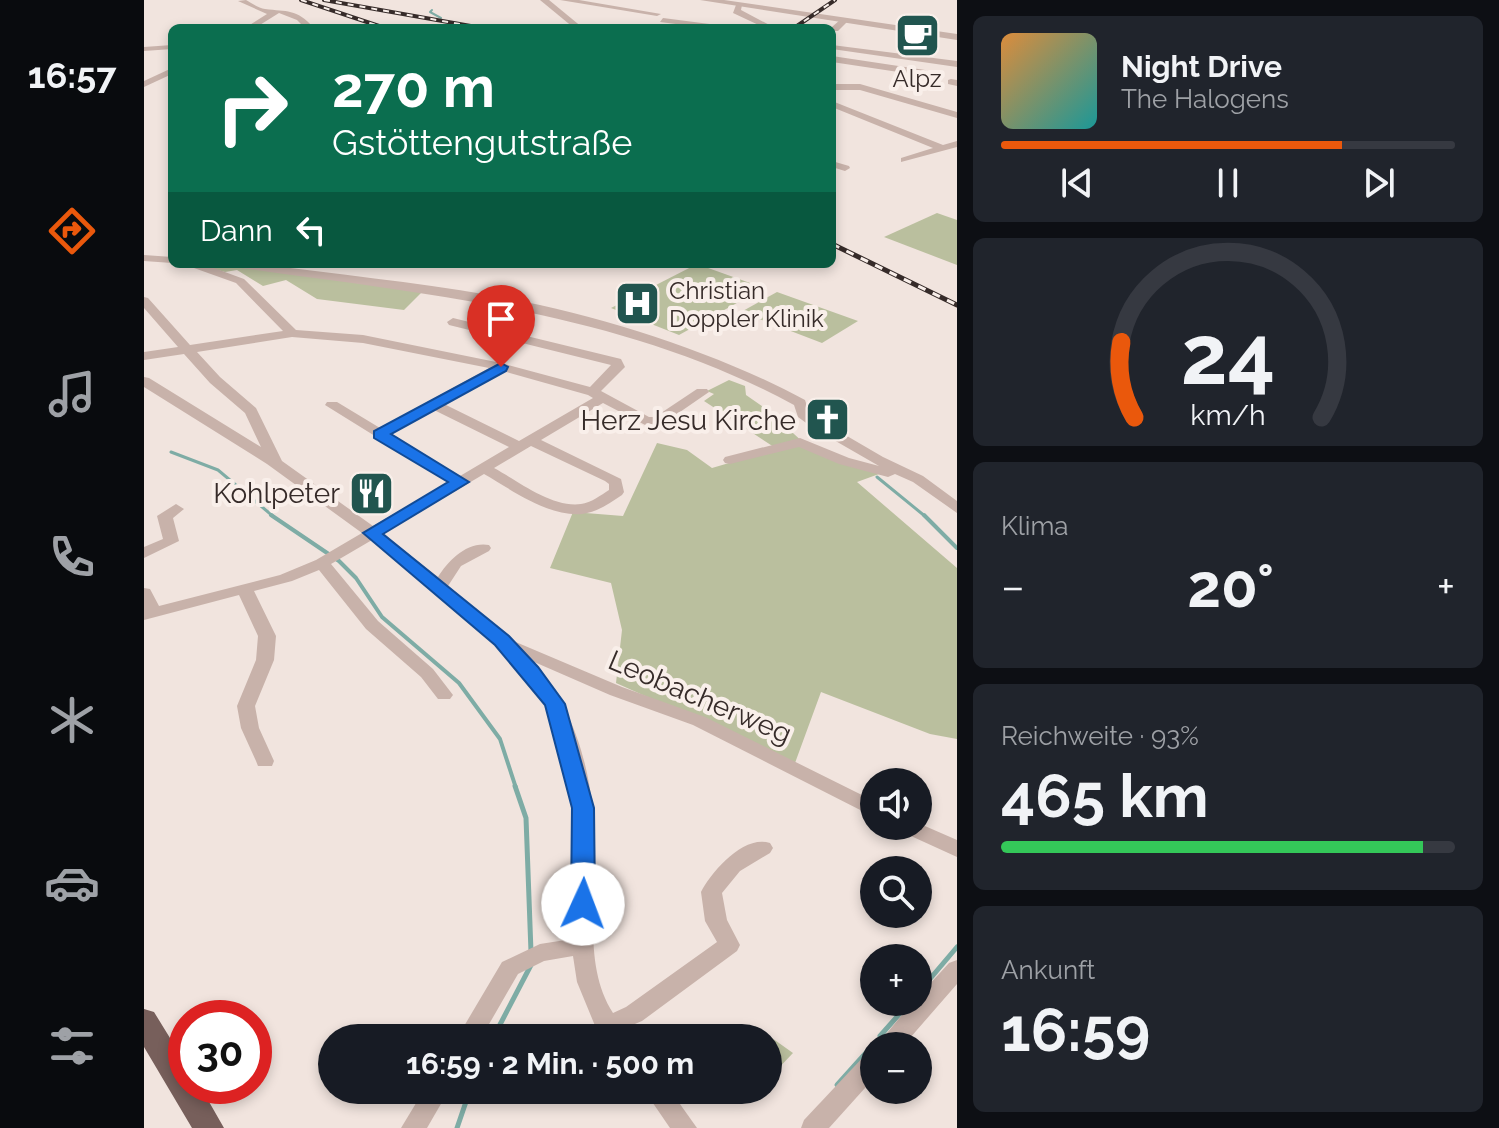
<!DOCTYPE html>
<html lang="de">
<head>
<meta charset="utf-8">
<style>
	:root { --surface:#171b24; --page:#20242c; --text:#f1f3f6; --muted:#9ea1a6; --line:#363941; --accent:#ea580c }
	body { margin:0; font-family:Raleway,sans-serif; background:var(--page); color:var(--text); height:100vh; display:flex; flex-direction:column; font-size:30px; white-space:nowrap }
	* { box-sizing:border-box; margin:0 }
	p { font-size:26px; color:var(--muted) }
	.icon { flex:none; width:44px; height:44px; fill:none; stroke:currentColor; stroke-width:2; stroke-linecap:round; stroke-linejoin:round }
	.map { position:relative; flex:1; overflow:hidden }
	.details { display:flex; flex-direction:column; gap:16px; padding:16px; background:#0d0f14; width:542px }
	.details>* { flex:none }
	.top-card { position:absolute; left:24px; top:24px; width:668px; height:244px; border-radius:12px; box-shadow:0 4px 12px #0003; background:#0b6e4f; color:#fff; overflow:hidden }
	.buttons { position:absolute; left:716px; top:768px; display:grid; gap:16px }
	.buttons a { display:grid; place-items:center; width:72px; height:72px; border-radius:50%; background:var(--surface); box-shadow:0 4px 12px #0003; font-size:40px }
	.speed { position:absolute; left:24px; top:1000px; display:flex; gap:16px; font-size:40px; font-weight:700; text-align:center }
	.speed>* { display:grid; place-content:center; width:104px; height:104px; border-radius:50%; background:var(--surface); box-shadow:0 4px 12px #0003; line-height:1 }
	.speed .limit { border:12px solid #d22; background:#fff; color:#111 }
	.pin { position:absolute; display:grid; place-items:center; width:68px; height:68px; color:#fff; margin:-82px -34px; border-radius:50% 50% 50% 0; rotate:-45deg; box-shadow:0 0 8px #0007 }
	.pin .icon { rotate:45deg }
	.me { position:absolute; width:88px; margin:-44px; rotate:2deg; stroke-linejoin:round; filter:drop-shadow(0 0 6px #0008) }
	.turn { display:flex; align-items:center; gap:28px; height:168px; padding:0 32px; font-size:36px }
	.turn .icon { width:104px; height:104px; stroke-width:2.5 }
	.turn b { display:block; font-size:56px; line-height:68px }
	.then { display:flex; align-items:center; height:76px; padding:0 32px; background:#0003; gap:16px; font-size:30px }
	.big { font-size:60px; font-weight:700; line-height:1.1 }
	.details .card { flex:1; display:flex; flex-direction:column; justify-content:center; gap:12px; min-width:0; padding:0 28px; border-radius:12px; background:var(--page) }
	.details .dial { align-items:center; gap:0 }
	.dial svg { height:208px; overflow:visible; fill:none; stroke:var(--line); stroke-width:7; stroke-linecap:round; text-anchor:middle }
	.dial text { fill:var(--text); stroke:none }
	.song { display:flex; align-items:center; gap:24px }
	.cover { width:96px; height:96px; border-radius:12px; background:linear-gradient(135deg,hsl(30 70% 55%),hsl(180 70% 35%)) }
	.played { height:8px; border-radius:4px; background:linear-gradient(90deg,var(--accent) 75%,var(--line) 75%) }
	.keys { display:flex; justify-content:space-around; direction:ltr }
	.heat { display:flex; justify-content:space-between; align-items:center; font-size:44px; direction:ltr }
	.charge { height:12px; border-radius:6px; background:linear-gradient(90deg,#34c759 93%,var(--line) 0) }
	.trip { position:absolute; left:174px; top:1024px; width:464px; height:80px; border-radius:40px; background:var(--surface); box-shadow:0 4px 12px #0003; font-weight:700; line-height:80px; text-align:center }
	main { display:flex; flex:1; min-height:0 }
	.dock { display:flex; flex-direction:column; width:144px; justify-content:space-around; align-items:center; background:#090b0e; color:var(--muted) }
	.dock .icon { width:56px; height:56px }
	.dock .active { color:var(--accent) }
	.dock b { font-size:36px; color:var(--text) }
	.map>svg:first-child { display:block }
	.green { fill:#babf9e }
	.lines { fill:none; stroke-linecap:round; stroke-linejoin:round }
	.stream-far3 { stroke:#7eaca5; stroke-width:2 }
	.stream-far2 { stroke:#7eaca5; stroke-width:3 }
	.stream-far1 { stroke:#7eaca5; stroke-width:4 }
	.stream { stroke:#7eaca5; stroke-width:5 }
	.minor { fill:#c8b2aa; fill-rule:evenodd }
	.tertiary { fill:#c8b2aa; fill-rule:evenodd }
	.primary { fill:#775f5b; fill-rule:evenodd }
	.rail-far1-casing { stroke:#362b29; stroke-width:4 }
	.rail-casing { stroke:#362b29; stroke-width:5 }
	.rail-far1 { stroke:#f9efea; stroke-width:2; stroke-dasharray:6; stroke-linecap:butt }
	.rail { stroke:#f9efea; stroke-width:3; stroke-dasharray:8; stroke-linecap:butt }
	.route { fill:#1a73e8; stroke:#114b97; stroke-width:2 }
	.labels { text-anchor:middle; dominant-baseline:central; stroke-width:8; stroke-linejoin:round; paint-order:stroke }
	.far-poi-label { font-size:24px; fill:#362b29; stroke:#f9efea }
	.poi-label { font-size:28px; fill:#362b29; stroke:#f9efea; text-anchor:end }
	.street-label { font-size:28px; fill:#362b29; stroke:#f9efea }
</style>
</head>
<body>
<main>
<nav class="dock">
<b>16:57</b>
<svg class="icon active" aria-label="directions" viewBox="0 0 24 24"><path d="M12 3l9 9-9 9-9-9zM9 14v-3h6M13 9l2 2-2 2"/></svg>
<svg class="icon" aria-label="music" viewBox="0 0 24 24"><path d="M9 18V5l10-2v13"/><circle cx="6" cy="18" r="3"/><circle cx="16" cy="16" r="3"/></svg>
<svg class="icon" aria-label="phone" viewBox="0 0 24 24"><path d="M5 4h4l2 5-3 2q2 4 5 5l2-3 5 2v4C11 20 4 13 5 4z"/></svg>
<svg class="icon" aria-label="climate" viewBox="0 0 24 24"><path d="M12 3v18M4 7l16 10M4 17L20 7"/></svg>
<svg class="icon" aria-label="car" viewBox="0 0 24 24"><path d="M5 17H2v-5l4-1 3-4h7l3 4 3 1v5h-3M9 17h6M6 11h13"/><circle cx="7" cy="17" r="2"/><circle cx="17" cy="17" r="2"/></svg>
<svg class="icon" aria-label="filters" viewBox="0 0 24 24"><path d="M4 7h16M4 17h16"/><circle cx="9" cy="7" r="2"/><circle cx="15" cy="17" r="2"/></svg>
</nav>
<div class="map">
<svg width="813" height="1128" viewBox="0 0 813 1128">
	<rect width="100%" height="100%" fill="#f1e4de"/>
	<!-- green -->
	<g class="green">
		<polygon points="793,213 813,220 813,265 740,237"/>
		<polygon points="52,264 126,269 278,292 260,310 173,299 142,280 119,286 93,270 81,272"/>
		<polygon points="553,264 620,288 535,335 467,308"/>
		<polygon points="633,292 714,321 678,343 597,312"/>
		<polygon points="585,380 601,386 602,395 625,411 662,445 735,474 713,482 813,568 813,739 786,734 677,692 651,763 472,683 478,630 467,583 406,568 429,512 479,516 513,443 543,450 568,468 633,449 560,401 570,394 563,391"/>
		<polygon points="611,1026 649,1053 628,1075 624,1072 624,1038 599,1038"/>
	</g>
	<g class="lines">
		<!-- stream-far3 -->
		<polyline class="stream-far3" points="288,10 286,12 297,18"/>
		<!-- stream-far2 -->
		<g class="stream-far2">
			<polyline points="27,452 74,470 130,517"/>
			<polyline points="733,477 782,517"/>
		</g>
		<!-- stream-far1 -->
		<g class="stream-far1">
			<polyline points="127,515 195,561 212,578 238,617 315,683 356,739 372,788"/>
			<polyline points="780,515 813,548"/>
		</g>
		<!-- stream -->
		<g class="stream">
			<polyline points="371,786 382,818 387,952"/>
			<polyline points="774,993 813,947"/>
			<polyline points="736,1036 766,1002"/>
			<polyline points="349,1038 387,965"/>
			<polyline points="693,1085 729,1045"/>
			<polyline points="313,1128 326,1090"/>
		</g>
		<!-- minor -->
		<g class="minor">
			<path d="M 102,0 C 107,3 115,8 121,9 C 143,12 152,8 170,28 L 161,28 L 153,20 L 135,13 L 111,28 L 101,28 L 123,14 L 94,1 Z"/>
			<polygon points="396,0 405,0 439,28 430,28"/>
			<polygon points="416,0 435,0 517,14 513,16"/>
			<polygon points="592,5 598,5 597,10 631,28 621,28 589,13"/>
			<polygon points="519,18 581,26 585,28 563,28 516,22"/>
			<polygon points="697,19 704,21 694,31 688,31 688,27"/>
			<polygon points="28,45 28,49 0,51 0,47"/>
			<polygon points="688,45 813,61 813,67 688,49"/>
			<polygon points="688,56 781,70 785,73 781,76 688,62"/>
			<polygon points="28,68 28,74 0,87 0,81"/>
			<polygon points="807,79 813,80 813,86 804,84 804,80"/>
			<polygon points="688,84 716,84 813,112 813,118 716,90 688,90"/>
			<polygon points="688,101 799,145 813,141 813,147 757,162 757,158 789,148 688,107"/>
			<polygon points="688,161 705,166 706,168 701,171 688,167"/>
			<polygon points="0,255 28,257 28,263 0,261"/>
			<path d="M 50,264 L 59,264 L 100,279 L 152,330 L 219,335 L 357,363 L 446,387 L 467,365 L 305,325 L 303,322 L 309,318 L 477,359 L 481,367 L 457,391 L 505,417 L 511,417 L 553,389 L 563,389 L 565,392 L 520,423 L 503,426 L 459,403 L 397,440 L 477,479 L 480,492 L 478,495 C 466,503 454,512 438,514 C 404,517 368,490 340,474 L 239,534 L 294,577 C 304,561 323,541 345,545 L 347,548 L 345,551 L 317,566 L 304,586 L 367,640 L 478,687 L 561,717 L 730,801 L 730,817 L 549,725 L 466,695 L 388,661 C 439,716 453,796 451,868 C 450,915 442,971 469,1013 L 482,1007 L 573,942 L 561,921 L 557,892 C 567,872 600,834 626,843 L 629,848 L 626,853 L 596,871 L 578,893 L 583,920 L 596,945 L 593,951 L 498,1021 L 479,1029 L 484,1038 L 459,1038 L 454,1033 L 433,982 L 429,956 L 400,961 L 374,974 L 337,1038 L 313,1038 L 358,962 L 396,944 L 428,939 C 427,904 432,869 431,834 C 429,789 421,738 398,698 C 383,672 359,651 336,630 C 301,599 265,569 228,540 L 187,564 L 234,621 L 289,669 L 309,695 L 306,699 L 294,699 L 277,677 L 222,629 L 175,570 L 148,581 L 110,591 L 132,636 L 130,660 L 111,706 L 115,728 L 130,761 L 128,766 L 114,766 L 112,761 L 97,728 L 93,706 L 112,660 L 114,636 L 95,595 L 0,620 L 0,588 L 6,589 L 15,606 L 136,575 L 172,560 L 218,533 L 123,464 L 0,387 L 0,377 L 5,378 L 117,447 L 101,413 L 66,383 L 40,354 L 0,360 L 0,352 L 34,347 L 0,308 L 0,297 L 4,298 L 46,345 L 139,331 L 92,283 L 50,268 ZM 148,337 L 219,343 L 345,368 L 236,428 L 193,402 L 183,402 L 181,405 L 305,482 L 229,526 L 138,461 L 112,408 L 76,377 L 53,352 ZM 359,371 L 444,395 L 449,398 L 375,441 L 300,404 ZM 290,410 L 365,447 L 316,476 L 246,434 ZM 387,446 L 461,481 L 465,484 L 465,490 C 457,495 447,503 437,504 C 408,508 374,481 350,468 Z"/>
			<path d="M 85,264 L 116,264 C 192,274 269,282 345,295 C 449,313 568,350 661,400 L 665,412 L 679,422 L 739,457 L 779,476 L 813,501 L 813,513 L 769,482 L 751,474 L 744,477 L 695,464 L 655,447 L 586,464 L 581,463 L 579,460 L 581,457 L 656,438 L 705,458 L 735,466 L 669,428 L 654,417 L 650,405 C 477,311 282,294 91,267 Z"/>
			<polygon points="32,504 40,509 29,518 35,541 0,558 0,547 19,539 13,516"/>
			<polygon points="774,823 813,840 813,857 756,831 753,826 774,826"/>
			<polygon points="813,960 813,984 759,1046 732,1046 769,1002 774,1002 774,997 805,963"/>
			<polygon points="730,1051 730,1078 685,1128 657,1128 660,1120 722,1054"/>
			<polygon points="280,1090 305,1090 283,1128 257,1128"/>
			<polygon points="500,1090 526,1090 553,1128 526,1128"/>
		</g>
		<!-- tertiary -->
		<polygon class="tertiary" points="556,0 580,0 813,34 813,40"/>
		<!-- primary -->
		<polygon class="primary" points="0,1009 10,1012 42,1064 42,1086 56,1086 80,1128 48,1128 0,1047"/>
		<defs>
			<g id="rail-far1">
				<polyline points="157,0 241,28"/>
				<polyline points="180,0 338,28"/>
				<polyline points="650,28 691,0"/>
			</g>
			<polyline id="rail" points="688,244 813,305"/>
		</defs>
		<!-- rail-far1 casing -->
		<use href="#rail-far1" class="rail-far1-casing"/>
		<!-- rail casing -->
		<use href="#rail" class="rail-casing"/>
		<!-- rail-far1 -->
		<use href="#rail-far1" class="rail-far1"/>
		<!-- rail -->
		<use href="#rail" class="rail"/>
	</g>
	<!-- route -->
	<polygon class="route" points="357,363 364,367 362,371 247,434 325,482 239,534 365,636 394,667 421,704 450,808 451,904 448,911 439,914 431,911 427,904 428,808 401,705 351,645 219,533 304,482 230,438 230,431"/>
	<!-- icons -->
	<defs>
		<symbol id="cafe-square" viewBox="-11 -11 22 22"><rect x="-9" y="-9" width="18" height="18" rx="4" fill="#21554f" stroke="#f9efea"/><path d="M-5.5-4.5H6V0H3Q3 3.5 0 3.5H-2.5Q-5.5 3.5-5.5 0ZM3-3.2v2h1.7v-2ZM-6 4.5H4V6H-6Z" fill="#fff"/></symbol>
		<symbol id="hospital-square" viewBox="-11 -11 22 22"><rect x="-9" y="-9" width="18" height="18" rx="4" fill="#21554f" stroke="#f9efea"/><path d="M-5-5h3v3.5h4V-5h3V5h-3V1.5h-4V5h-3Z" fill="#fff"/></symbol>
		<symbol id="church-square" viewBox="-11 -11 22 22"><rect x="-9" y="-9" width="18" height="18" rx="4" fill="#21554f" stroke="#f9efea"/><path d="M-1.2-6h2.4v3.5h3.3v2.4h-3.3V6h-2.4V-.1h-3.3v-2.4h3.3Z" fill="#fff"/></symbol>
		<symbol id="restaurant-square" viewBox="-11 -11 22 22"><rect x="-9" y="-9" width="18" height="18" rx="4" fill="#21554f" stroke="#f9efea"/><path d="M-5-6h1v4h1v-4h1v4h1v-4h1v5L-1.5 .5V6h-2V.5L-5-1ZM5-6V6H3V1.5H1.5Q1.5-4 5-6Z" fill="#fff"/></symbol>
	</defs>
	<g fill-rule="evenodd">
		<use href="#cafe-square" x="748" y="10" width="51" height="51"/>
		<use href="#hospital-square" x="468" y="278" width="51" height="51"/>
		<use href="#church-square" x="658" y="394" width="51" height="51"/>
		<use href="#restaurant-square" x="202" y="468" width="51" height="51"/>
	</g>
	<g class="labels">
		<!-- far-poi labels -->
		<g class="far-poi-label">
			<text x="773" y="78">Alpz</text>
			<text x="525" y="290" text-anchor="start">Christian<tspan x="525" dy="28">Doppler Klinik</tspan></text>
		</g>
		<!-- poi labels -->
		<g class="poi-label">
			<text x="652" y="420">Herz Jesu Kirche</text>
			<text x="196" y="493">Kohlpeter</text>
		</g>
		<!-- street labels -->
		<g class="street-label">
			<text transform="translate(556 697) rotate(23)">Leobacherweg</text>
		</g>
	</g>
</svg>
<div class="buttons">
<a><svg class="icon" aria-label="sound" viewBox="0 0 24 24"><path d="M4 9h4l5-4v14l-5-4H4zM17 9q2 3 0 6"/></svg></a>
<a><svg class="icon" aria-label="search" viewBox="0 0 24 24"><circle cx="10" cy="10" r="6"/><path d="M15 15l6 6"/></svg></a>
<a>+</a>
<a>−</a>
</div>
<div class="speed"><div class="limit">30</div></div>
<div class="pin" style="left:357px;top:367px;background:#d93025"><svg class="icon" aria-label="arrive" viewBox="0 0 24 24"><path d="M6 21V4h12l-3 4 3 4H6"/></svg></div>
<svg class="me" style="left:439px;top:904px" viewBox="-20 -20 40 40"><circle r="19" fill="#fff"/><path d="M0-13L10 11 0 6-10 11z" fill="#1a73e8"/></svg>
<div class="trip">16:59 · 2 Min. · 500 m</div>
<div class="top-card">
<div class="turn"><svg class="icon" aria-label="right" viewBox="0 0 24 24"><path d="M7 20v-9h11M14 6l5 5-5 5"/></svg><div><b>270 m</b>Gstöttengutstraße</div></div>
<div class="then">Dann<svg class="icon" aria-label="left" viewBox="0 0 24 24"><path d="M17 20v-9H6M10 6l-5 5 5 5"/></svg></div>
</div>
</div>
<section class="details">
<div class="card">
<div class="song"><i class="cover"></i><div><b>Night Drive</b><p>The Halogens</p></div></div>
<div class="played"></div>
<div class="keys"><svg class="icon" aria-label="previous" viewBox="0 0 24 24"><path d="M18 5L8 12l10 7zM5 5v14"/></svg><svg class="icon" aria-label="pause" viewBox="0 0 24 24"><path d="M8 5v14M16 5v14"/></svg><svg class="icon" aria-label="next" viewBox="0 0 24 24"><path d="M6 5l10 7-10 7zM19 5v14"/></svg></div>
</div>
<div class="card dial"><svg viewBox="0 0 100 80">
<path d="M14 69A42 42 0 1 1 86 69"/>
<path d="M14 69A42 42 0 0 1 9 40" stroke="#ea580c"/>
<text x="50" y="56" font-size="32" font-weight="700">24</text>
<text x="50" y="72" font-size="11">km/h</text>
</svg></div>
<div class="card"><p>Klima</p>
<div class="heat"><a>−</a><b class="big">20°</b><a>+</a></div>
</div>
<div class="card"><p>Reichweite · 93%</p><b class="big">465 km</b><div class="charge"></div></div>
<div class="card"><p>Ankunft</p><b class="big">16:59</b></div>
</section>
</main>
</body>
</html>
